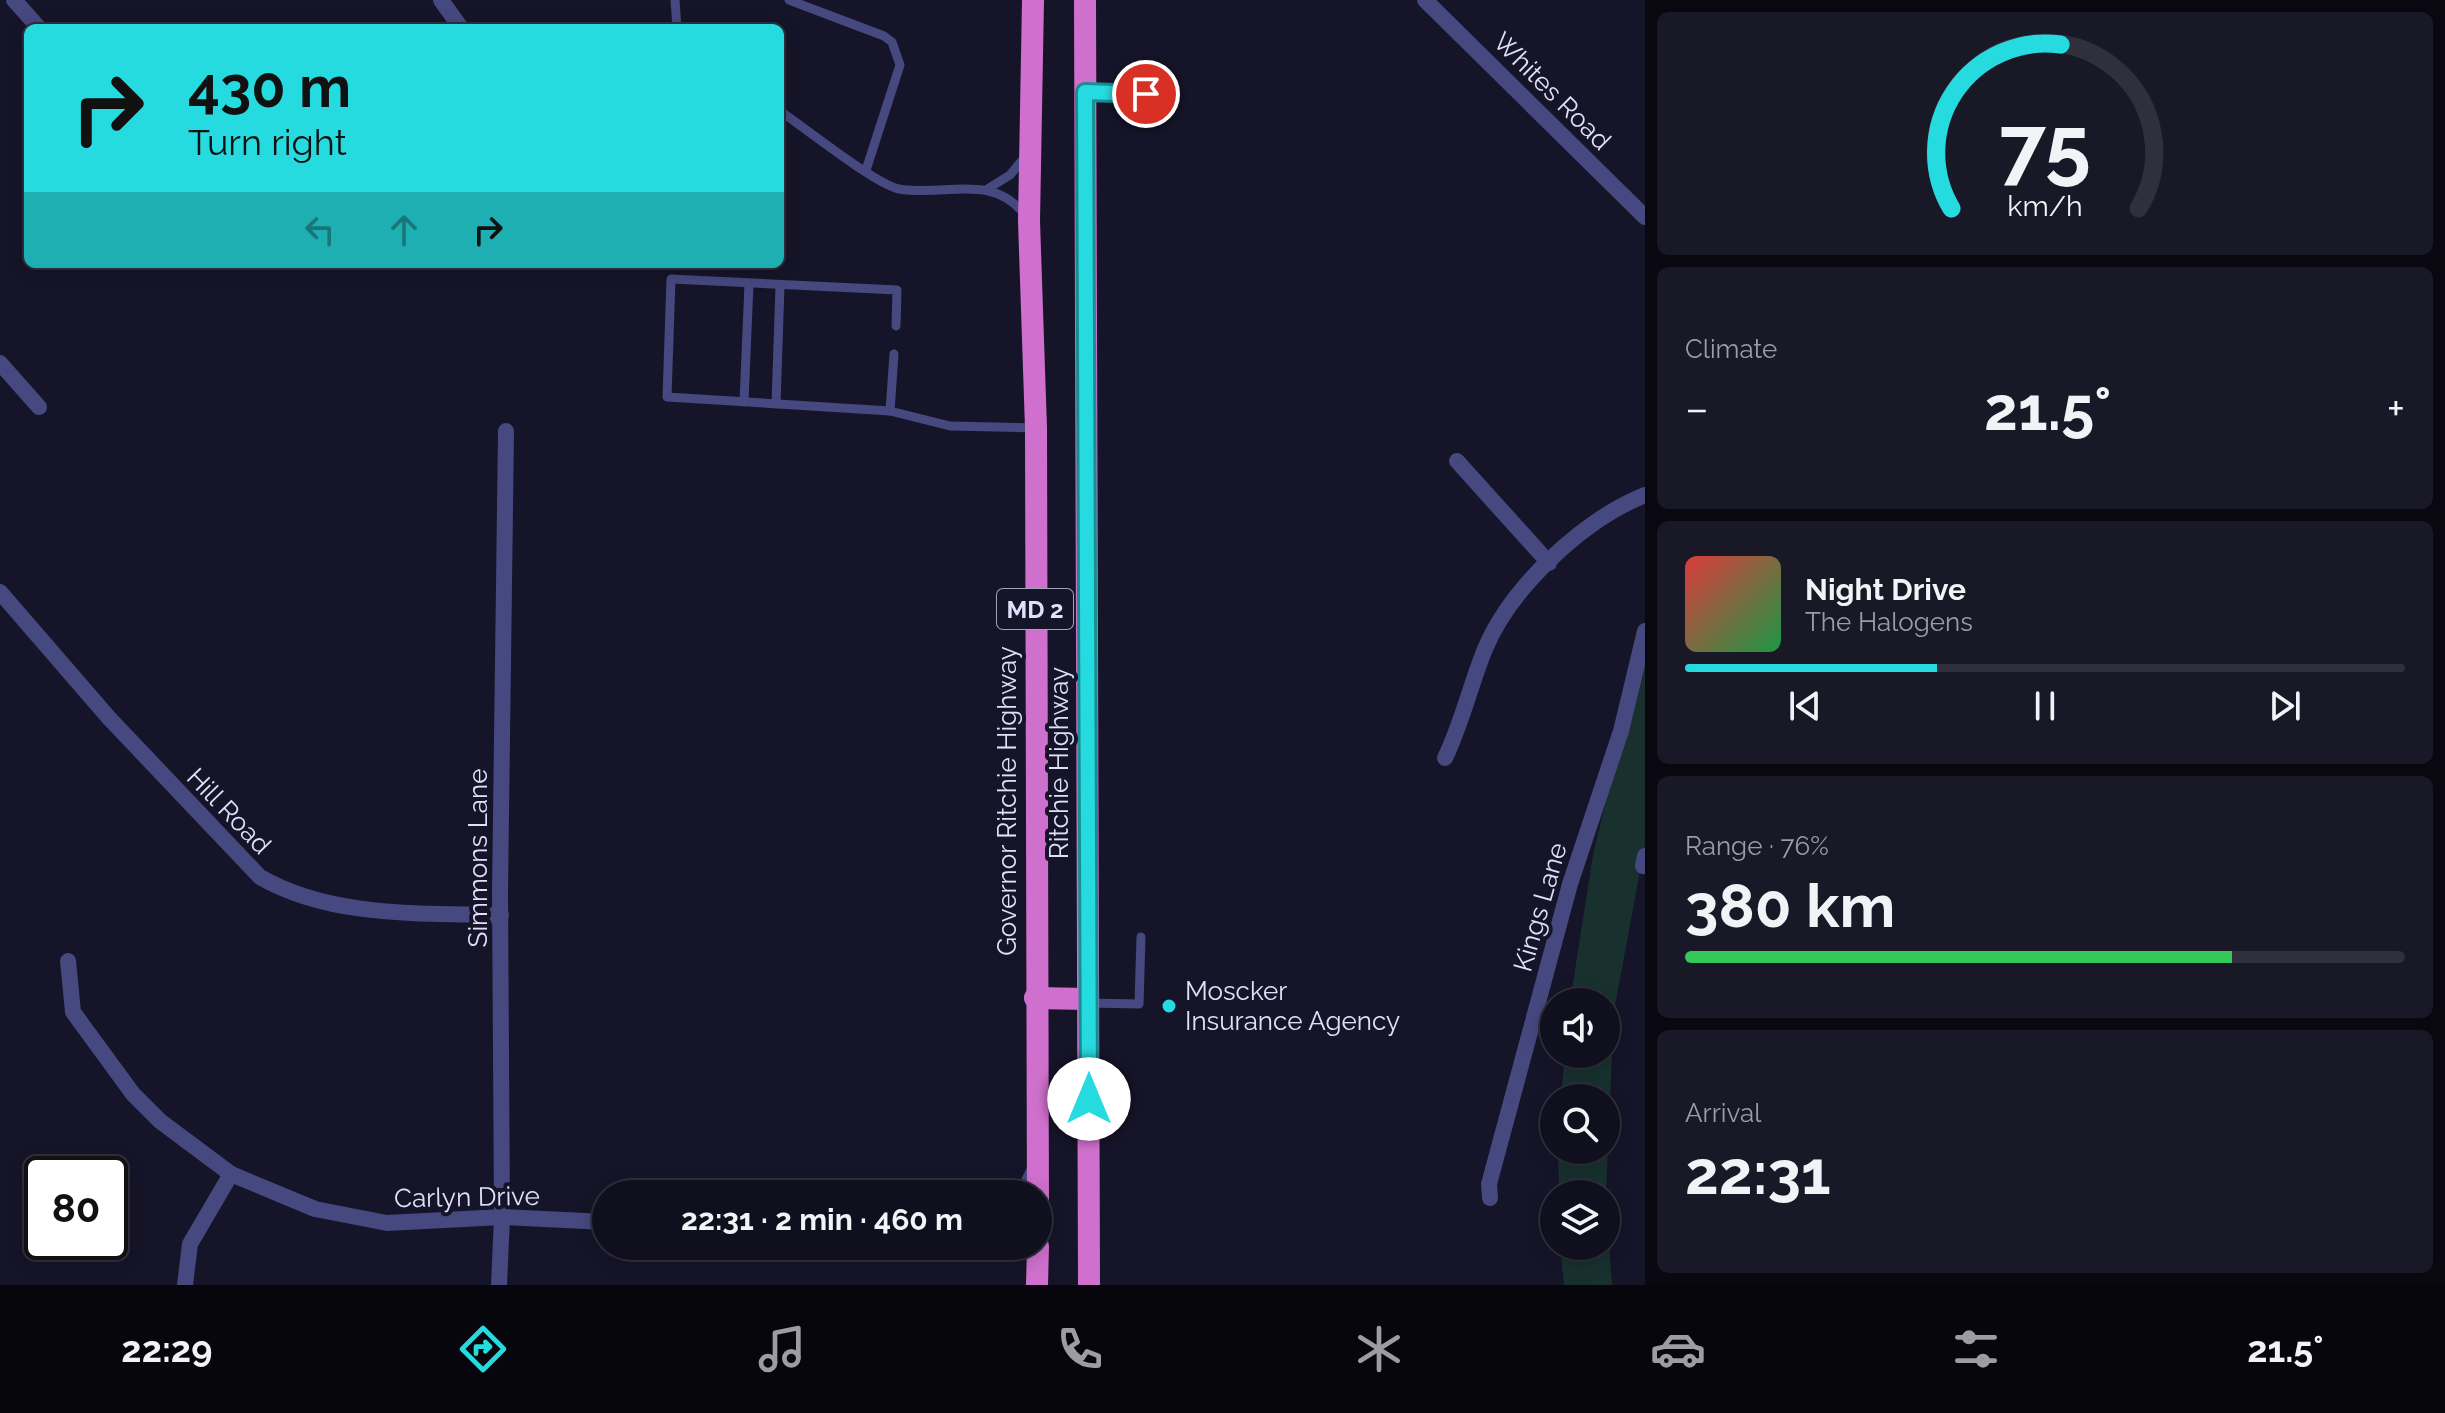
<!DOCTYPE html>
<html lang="en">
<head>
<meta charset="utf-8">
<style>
	:root { --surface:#100f1e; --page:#191827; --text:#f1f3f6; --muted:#9c9ca4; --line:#302f3c; --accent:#26dbe0 }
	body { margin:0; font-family:Raleway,sans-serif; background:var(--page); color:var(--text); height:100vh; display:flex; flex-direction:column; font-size:30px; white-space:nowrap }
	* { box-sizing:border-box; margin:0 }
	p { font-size:26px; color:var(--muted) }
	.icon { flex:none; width:44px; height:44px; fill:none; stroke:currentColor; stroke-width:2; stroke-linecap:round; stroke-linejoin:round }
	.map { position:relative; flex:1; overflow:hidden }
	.drawer { display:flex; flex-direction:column; gap:12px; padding:12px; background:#090810; width:800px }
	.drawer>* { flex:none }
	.hud { position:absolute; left:24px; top:24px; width:760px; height:244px; border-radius:12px; box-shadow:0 4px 20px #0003,0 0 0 2px var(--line); background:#26dbe0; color:#111; overflow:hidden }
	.fabs { position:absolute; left:1540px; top:988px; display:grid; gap:16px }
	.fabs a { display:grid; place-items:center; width:80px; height:80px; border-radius:50%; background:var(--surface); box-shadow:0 4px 20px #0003,0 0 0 2px var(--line); font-size:40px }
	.speed { position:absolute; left:24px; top:1156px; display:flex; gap:16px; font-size:40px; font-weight:700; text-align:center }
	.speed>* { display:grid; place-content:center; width:104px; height:104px; border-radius:50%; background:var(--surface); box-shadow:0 4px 20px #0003,0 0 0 2px var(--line); line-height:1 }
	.speed .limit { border:4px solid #111; border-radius:12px; background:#fff; color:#111 }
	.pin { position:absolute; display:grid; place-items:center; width:68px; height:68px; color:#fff; margin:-34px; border:4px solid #fff; border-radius:50%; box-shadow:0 2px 8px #0007 }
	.me { position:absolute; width:88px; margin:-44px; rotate:0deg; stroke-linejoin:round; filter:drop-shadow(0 0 6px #0008) }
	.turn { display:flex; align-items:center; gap:28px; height:168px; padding:0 32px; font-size:36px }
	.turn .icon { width:104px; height:104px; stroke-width:2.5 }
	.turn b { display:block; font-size:56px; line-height:68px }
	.lanes { display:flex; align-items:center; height:76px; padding:0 32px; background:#0003; justify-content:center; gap:40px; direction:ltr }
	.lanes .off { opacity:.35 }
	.big { font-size:60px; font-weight:700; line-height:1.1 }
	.drawer .card { flex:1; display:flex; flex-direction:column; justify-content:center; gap:12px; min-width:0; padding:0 28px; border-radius:12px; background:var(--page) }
	.drawer .dial { align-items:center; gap:0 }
	.dial svg { height:208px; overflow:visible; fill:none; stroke:var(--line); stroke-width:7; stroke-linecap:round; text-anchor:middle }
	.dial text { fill:var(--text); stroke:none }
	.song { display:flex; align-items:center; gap:24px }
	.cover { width:96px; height:96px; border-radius:12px; background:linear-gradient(135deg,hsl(0 70% 55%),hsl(140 70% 35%)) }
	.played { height:8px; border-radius:4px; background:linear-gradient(90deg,var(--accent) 35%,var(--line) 35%) }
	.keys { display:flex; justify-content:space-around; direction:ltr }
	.heat { display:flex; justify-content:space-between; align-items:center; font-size:44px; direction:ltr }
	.charge { height:12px; border-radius:6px; background:linear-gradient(90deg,#34c759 76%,var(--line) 0) }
	.trip { position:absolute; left:592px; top:1180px; width:460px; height:80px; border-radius:40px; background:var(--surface); box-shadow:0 4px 20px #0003,0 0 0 2px var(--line); font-weight:700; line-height:80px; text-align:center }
	.tabs { display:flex; height:128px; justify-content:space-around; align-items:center; background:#06060c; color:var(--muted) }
	.tabs .icon { width:56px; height:56px }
	.tabs .current { color:var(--accent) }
	.tabs b { font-size:36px; color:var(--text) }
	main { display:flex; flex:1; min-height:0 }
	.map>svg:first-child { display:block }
	.green { fill:#18312f }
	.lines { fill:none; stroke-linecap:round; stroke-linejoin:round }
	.service { stroke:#464880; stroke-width:9 }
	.minor { stroke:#464880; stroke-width:16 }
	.trunk { stroke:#d070ce; stroke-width:22 }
	.route-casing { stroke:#198e92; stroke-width:20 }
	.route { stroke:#26dbe0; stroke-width:14 }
	.poi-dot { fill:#26dbe0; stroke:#161428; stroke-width:3 }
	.labels { text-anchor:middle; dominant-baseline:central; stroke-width:8; stroke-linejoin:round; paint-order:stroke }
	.shield { fill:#161428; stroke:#a4a3bc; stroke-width:2 }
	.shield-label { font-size:24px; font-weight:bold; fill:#e1e0fb }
	.street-label { font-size:26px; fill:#e1e0fb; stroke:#161428 }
	.poi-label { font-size:26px; fill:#e1e0fb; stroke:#161428; text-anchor:start }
</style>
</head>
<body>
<main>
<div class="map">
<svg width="1645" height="1285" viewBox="0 0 1645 1285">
	<rect width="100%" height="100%" fill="#161428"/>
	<!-- green -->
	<g class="green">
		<polygon points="1645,637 1645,844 1614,1011 1606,1194 1559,1194 1558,1150 1606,1150 1606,1098 1561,1098 1565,1054 1606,1054 1606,1002 1570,1002 1593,855"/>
		<polygon points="1606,1202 1612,1285 1564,1285 1560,1246 1606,1246"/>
	</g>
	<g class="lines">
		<!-- service -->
		<g class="service">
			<polyline points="675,0 677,28"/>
			<polyline points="789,0 884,36 892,42 900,65 866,170"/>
			<polyline points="1085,92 1146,94"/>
			<path d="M 780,111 C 805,128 875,184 899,189 C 945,197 992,172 1025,215"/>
			<polyline points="989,188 1010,175 1025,157"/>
			<polyline points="896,326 897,290 671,279 667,397 890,411 950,426 1036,428"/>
			<polyline points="744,402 749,284"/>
			<polyline points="776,404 780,286"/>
			<polyline points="890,411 894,354"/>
			<polyline points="1088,1003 1139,1004 1141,937"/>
		</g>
		<!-- minor -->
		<g class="minor">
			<polyline points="14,0 39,28"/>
			<polyline points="441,0 461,28"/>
			<polyline points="1425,0 1645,217"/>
			<polyline points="0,363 39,407"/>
			<polyline points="1457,461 1549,563"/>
			<path d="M 0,592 L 109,718 L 260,877 C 331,918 421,913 501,915"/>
			<path d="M 1445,758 C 1462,723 1470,686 1485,649 C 1511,587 1583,520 1645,495"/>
			<polyline points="1643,866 1645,856"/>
			<polyline points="68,961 73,1012 133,1094 160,1121 231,1174 315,1209 387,1223 502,1217 606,1222"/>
			<polyline points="1023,1194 1036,1167"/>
			<polyline points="1490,1198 1489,1184 1570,884 1621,731 1645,631"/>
			<polyline points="185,1285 190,1244 231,1174"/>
			<polyline points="499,1285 502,1217 500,892 506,431"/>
		</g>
		<!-- trunk -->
		<g class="trunk">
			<polyline points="1033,0 1029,221 1036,428 1038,1219"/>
			<polyline points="1085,0 1089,1285"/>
			<polyline points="1035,998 1088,999"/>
			<polyline points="1037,1285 1038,1246"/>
		</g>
	</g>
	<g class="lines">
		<defs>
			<polyline id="route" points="1089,1099 1085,92 1146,94"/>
		</defs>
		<!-- route casing -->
		<use href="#route" class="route-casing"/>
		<!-- route -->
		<use href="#route" class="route"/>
	</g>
	<!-- markers -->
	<circle class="poi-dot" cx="1169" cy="1006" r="8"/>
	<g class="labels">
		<!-- shield labels -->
		<rect class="shield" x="997" y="589" width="76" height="40" rx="6"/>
		<g class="shield-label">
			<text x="1035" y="609">MD 2</text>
		</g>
		<!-- street labels -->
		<g class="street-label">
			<text transform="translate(1552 91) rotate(45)">Whites Road</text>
			<text transform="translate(1059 763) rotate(-90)">Ritchie Highway</text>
			<text transform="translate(1007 801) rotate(-90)">Governor Ritchie Highway</text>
			<text transform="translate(229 811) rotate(46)">Hill Road</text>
			<text transform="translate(478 858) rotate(-90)">Simmons Lane</text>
			<text transform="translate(1540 907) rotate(-74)">Kings Lane</text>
			<text transform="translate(467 1197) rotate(-1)">Carlyn Drive</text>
		</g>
		<!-- poi labels -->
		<g class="poi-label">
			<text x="1185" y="991">Moscker<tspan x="1185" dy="30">Insurance Agency</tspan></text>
		</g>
	</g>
</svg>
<div class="fabs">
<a><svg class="icon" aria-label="sound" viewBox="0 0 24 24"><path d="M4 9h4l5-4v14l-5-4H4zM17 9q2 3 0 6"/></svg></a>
<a><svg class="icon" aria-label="search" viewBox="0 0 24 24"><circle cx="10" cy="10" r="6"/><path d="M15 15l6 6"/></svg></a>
<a><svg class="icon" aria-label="layers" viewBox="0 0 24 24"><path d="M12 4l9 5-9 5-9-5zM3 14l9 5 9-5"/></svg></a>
</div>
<div class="speed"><div class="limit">80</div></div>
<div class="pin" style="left:1146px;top:94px;background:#d93025"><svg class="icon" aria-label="arrive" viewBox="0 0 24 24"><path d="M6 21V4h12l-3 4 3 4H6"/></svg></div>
<svg class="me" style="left:1089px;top:1099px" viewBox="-20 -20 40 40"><circle r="19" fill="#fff"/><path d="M0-13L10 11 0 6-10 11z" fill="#26dbe0"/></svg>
<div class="trip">22:31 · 2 min · 460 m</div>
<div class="hud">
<div class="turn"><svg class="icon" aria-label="right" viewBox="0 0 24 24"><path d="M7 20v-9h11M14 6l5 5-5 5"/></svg><div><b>430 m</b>Turn right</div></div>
<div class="lanes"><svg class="icon off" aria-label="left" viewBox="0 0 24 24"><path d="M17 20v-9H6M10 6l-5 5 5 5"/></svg><svg class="icon off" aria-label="ahead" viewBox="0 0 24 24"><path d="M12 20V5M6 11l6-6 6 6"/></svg><svg class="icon" aria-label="right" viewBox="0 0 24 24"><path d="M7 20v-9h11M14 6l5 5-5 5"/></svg></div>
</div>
</div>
<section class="drawer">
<div class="card dial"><svg viewBox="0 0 100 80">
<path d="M14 69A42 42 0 1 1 86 69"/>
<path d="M14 69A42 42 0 0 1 56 6" stroke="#26dbe0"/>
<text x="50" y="56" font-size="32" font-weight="700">75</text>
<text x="50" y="72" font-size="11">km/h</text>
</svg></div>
<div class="card"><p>Climate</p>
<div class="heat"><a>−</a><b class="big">21.5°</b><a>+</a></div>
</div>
<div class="card">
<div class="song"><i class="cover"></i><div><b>Night Drive</b><p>The Halogens</p></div></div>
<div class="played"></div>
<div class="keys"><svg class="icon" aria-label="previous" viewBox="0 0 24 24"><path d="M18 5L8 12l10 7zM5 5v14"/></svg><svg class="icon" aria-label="pause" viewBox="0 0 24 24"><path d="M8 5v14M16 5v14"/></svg><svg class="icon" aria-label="next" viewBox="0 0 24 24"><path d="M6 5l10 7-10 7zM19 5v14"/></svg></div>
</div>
<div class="card"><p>Range · 76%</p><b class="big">380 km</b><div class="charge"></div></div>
<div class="card"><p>Arrival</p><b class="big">22:31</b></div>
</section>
</main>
<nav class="tabs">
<b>22:29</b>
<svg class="icon current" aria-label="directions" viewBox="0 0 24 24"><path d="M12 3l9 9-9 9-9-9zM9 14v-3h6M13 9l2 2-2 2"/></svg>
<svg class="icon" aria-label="music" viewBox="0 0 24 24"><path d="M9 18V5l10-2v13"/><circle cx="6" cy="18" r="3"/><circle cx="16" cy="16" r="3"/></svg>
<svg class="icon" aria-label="phone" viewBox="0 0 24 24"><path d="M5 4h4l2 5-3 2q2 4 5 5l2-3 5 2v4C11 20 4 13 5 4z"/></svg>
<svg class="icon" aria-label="climate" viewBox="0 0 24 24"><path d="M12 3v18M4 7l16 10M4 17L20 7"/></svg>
<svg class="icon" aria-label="car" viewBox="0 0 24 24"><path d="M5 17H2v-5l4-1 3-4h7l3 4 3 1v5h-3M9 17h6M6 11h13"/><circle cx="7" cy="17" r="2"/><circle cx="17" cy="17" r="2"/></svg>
<svg class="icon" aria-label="filters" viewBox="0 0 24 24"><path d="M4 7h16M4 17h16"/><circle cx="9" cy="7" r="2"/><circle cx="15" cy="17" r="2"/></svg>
<b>21.5°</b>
</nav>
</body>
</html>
